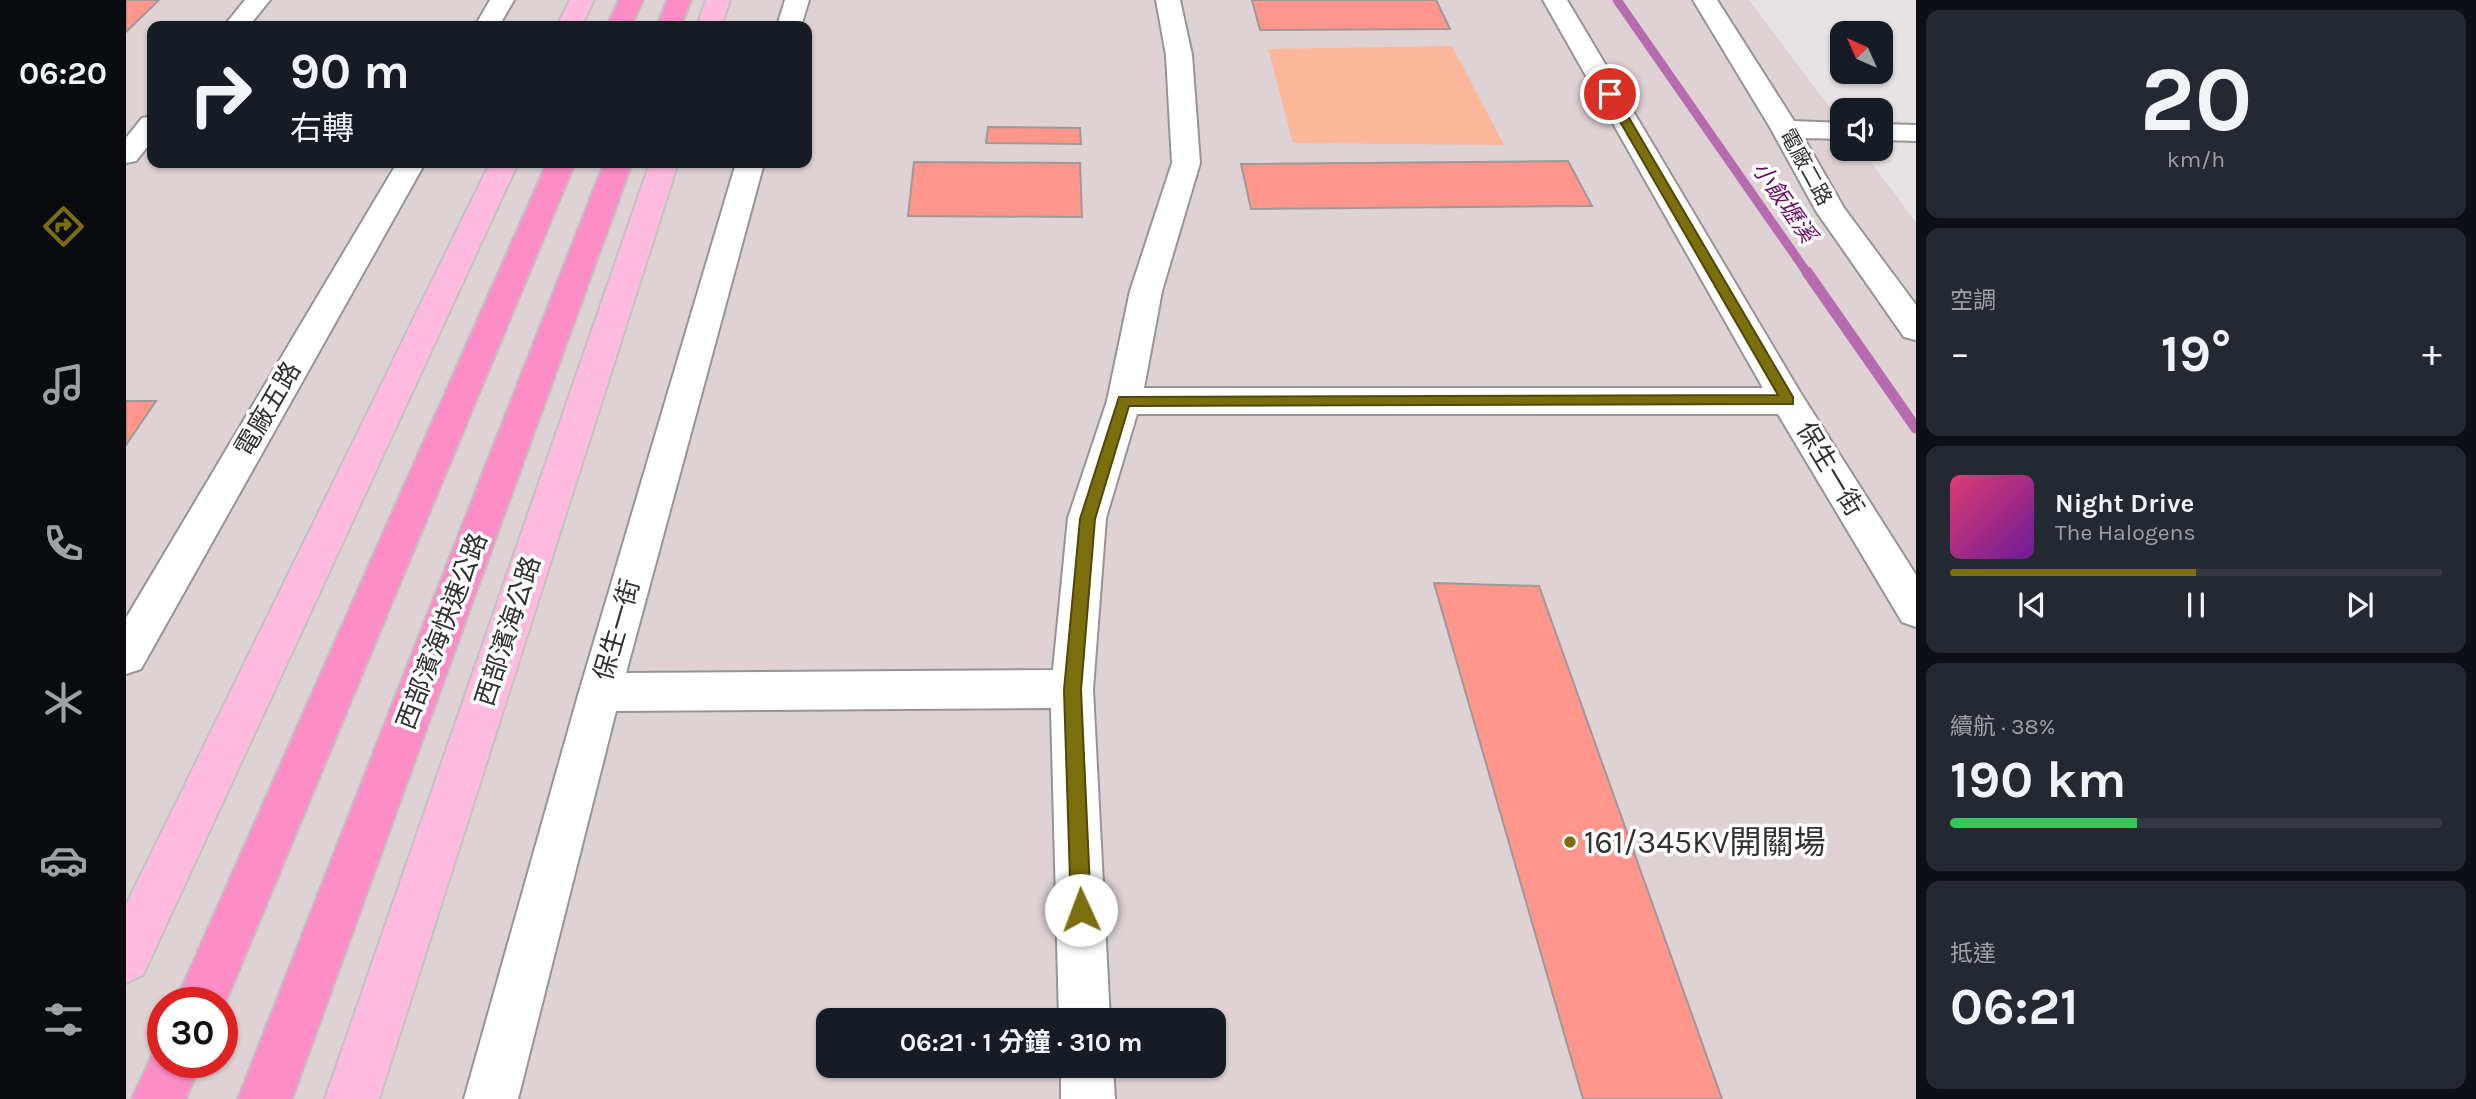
<!DOCTYPE html>
<html lang="zh-TW">
<head>
<meta charset="utf-8">
<style>
	:root { --surface:#171b24; --page:#242831; --text:#f1f3f6; --muted:#9ea1a6; --line:#363941; --accent:#7b6f0d }
	body { margin:0; font-family:Karla,"Noto Sans TC",sans-serif; background:var(--page); color:var(--text); height:100vh; display:flex; flex-direction:column; font-size:26px; white-space:nowrap }
	* { box-sizing:border-box; margin:0 }
	p { font-size:23px; color:var(--muted) }
	.icon { flex:none; width:38px; height:38px; fill:none; stroke:currentColor; stroke-width:2; stroke-linecap:round; stroke-linejoin:round }
	.map { position:relative; flex:1; overflow:hidden }
	.sheet { display:flex; flex-direction:column; gap:10px; padding:10px; background:#0d0f14; width:560px }
	.sheet>* { flex:none }
	.guide { position:absolute; left:21px; top:21px; width:665px; height:147px; border-radius:14px; box-shadow:0 2px 5px #0004; background:#171b24; color:var(--text); overflow:hidden }
	.needle { width:46px; rotate:315deg }
	.controls { position:absolute; left:1704px; top:21px; display:grid; gap:14px }
	.controls a { display:grid; place-items:center; width:63px; height:63px; border-radius:14px; background:var(--surface); box-shadow:0 2px 5px #0004; font-size:35px }
	.speed { position:absolute; left:21px; top:987px; display:flex; gap:14px; font-size:35px; font-weight:700; text-align:center }
	.speed>* { display:grid; place-content:center; width:91px; height:91px; border-radius:50%; background:var(--surface); box-shadow:0 2px 5px #0004; line-height:1 }
	.speed .limit { border:10px solid #d22; background:#fff; color:#111 }
	.pin { position:absolute; display:grid; place-items:center; width:60px; height:60px; color:#fff; margin:-30px; border:4px solid #fff; border-radius:50%; box-shadow:0 2px 7px #0007 }
	.me { position:absolute; width:77px; margin:-38px; rotate:358deg; stroke-linejoin:round; filter:drop-shadow(0 0 5px #0008) }
	.turn { display:flex; align-items:center; gap:24px; height:147px; padding:0 28px; font-size:32px }
	.turn .icon { width:91px; height:91px; stroke-width:2.5 }
	.turn b { display:block; font-size:49px; line-height:60px }
	.big { font-size:52px; font-weight:700; line-height:1.1 }
	.sheet .widget { flex:1; display:flex; flex-direction:column; justify-content:center; gap:10px; min-width:0; padding:0 24px; border-radius:14px; background:var(--page) }
	.sheet .dial { align-items:center; gap:0 }
	.dial b { font-size:91px; line-height:1 }
	.song { display:flex; align-items:center; gap:21px }
	.cover { width:84px; height:84px; border-radius:10px; background:linear-gradient(135deg,hsl(340 70% 55%),hsl(280 70% 35%)) }
	.played { height:7px; border-radius:4px; background:linear-gradient(90deg,var(--accent) 50%,var(--line) 50%) }
	.keys { display:flex; justify-content:space-around; direction:ltr }
	.heat { display:flex; justify-content:space-between; align-items:center; font-size:38px; direction:ltr }
	.charge { height:10px; border-radius:5px; background:linear-gradient(90deg,#34c759 38%,var(--line) 0) }
	.trip { position:absolute; left:690px; top:1008px; width:410px; height:70px; border-radius:14px; background:var(--surface); box-shadow:0 2px 5px #0004; font-weight:700; line-height:70px; text-align:center }
	main { display:flex; flex:1; min-height:0 }
	.tabs { display:flex; flex-direction:column; width:126px; justify-content:space-around; align-items:center; background:#090b0e; color:var(--muted) }
	.tabs .icon { width:49px; height:49px }
	.tabs .current { color:var(--accent) }
	.tabs b { font-size:32px; color:var(--text) }
	.map>svg:first-child { display:block }
	.built { fill:#dfd2d4; fill-rule:evenodd }
	.green { fill:#fbb799 }
	.lines { fill:none; stroke-linecap:round; stroke-linejoin:round }
	.stream-far1 { stroke:#b66bae; stroke-width:9 }
	.stream { stroke:#b66bae; stroke-width:11 }
	.building { fill:#ff968b; stroke:#9c9998; stroke-width:2 }
	.minor-casing { stroke:#979494; stroke-width:4 }
	.major-casing { stroke:#c2c1c1; stroke-width:4 }
	.highway-casing { stroke:#c2c1c1; stroke-width:4 }
	.minor { fill:#fff; fill-rule:evenodd }
	.major { fill:#febbdd; fill-rule:evenodd }
	.highway { fill:#fd8dc6; fill-rule:evenodd }
	.route { fill:#7b6f0d; stroke:#504808; stroke-width:2 }
	.poi-dot { fill:#7b6f0d; stroke:#fff; stroke-width:2.5 }
	.labels { text-anchor:middle; dominant-baseline:central; stroke-width:7; stroke-linejoin:round; paint-order:stroke }
	.far-street-label { font-size:21px; fill:#323030; stroke:#fff }
	.far-water-label { font-size:23px; font-style:italic; fill:#6b0c66; stroke:#fff }
	.street-label { font-size:26px; fill:#323030; stroke:#fff }
	.near-poi-label { font-size:32px; fill:#323030; stroke:#fff; text-anchor:start }
</style>
</head>
<body>
<main>
<nav class="tabs">
<b>06:20</b>
<svg class="icon current" aria-label="directions" viewBox="0 0 24 24"><path d="M12 3l9 9-9 9-9-9zM9 14v-3h6M13 9l2 2-2 2"/></svg>
<svg class="icon" aria-label="music" viewBox="0 0 24 24"><path d="M9 18V5l10-2v13"/><circle cx="6" cy="18" r="3"/><circle cx="16" cy="16" r="3"/></svg>
<svg class="icon" aria-label="phone" viewBox="0 0 24 24"><path d="M5 4h4l2 5-3 2q2 4 5 5l2-3 5 2v4C11 20 4 13 5 4z"/></svg>
<svg class="icon" aria-label="climate" viewBox="0 0 24 24"><path d="M12 3v18M4 7l16 10M4 17L20 7"/></svg>
<svg class="icon" aria-label="car" viewBox="0 0 24 24"><path d="M5 17H2v-5l4-1 3-4h7l3 4 3 1v5h-3M9 17h6M6 11h13"/><circle cx="7" cy="17" r="2"/><circle cx="17" cy="17" r="2"/></svg>
<svg class="icon" aria-label="filters" viewBox="0 0 24 24"><path d="M4 7h16M4 17h16"/><circle cx="9" cy="7" r="2"/><circle cx="15" cy="17" r="2"/></svg>
</nav>
<div class="map">
<svg width="1790" height="1099" viewBox="0 0 1790 1099">
	<rect width="100%" height="100%" fill="#e7e3e4"/>
	<!-- built -->
	<path class="built" d="M 0,0 L 1623,0 L 1717,125 L 1717,149 L 1735,149 L 1790,222 L 1790,1099 L 0,1099 ZM 26,26 L 681,26 L 681,163 L 26,163 ZM 37,1003 L 96,1003 L 96,1062 L 37,1062 ZM 702,1020 L 1087,1020 L 1087,1066 L 702,1066 Z"/>
	<!-- green -->
	<polygon class="green" points="1326,46 1378,145 1167,143 1142,49"/>
	<g class="lines">
		<!-- stream-far1 -->
		<polyline class="stream-far1" points="1491,0 1682,274"/>
		<!-- stream -->
		<polyline class="stream" points="1681,272 1790,428"/>
	</g>
	<!-- building -->
	<g class="building">
		<polygon points="0,0 33,0 0,32"/>
		<polygon points="1126,0 1310,0 1324,29 1134,30"/>
		<polygon points="862,127 954,128 955,144 860,143"/>
		<polygon points="1442,161 1466,206 1125,209 1115,164"/>
		<polygon points="788,162 954,163 956,217 782,216"/>
		<polygon points="0,401 30,401 0,445"/>
		<polygon points="1308,583 1413,586 1596,1099 1457,1099"/>
	</g>
	<g class="lines">
		<defs>
			<g id="minor">
				<polygon points="119,0 144,0 123,26 98,26"/>
				<polygon points="364,0 388,0 373,26 349,26"/>
				<polygon points="659,0 683,0 675,26 651,26"/>
				<polygon points="1030,0 1054,0 1066,55 1074,163 1036,291 1018,388 1637,388 1417,0 1441,0 1674,392 1790,575 1790,627 1776,622 1652,414 1011,414 980,518 967,689 984,1020 933,1020 925,708 490,711 392,1099 338,1099 453,692 610,163 638,163 500,673 927,670 942,518 981,401 1004,291 1046,163 1040,55"/>
				<polygon points="1567,0 1591,0 1668,121 1717,123 1717,139 1678,138 1718,208 1790,305 1790,340 1778,337 1690,211 1645,129"/>
				<polygon points="26,116 26,141 10,161 0,163 0,138 16,118"/>
				<polygon points="1755,124 1790,125 1790,141 1755,140"/>
				<polygon points="271,163 299,163 15,669 0,674 0,618"/>
				<polygon points="935,1066 987,1066 989,1099 935,1099"/>
			</g>
			<g id="major">
				<polygon points="444,0 468,0 455,26 431,26"/>
				<polygon points="580,0 604,0 595,26 571,26"/>
				<polygon points="364,163 392,163 17,975 0,983 0,905"/>
				<polygon points="524,163 552,163 253,1099 199,1099"/>
			</g>
			<g id="highway">
				<polygon points="493,0 517,0 505,26 481,26"/>
				<polygon points="541,0 565,0 555,26 531,26"/>
				<polygon points="421,163 449,163 96,1011 96,1003 49,1003"/>
				<polygon points="478,163 506,163 166,1099 112,1099"/>
				<polygon points="37,1041 37,1062 75,1062 60,1099 6,1099 31,1044"/>
			</g>
		</defs>
		<!-- minor casing -->
		<use href="#minor" class="minor-casing"/>
		<!-- major casing -->
		<use href="#major" class="major-casing"/>
		<!-- highway casing -->
		<use href="#highway" class="highway-casing"/>
		<!-- minor -->
		<use href="#minor" class="minor"/>
		<!-- major -->
		<use href="#major" class="major"/>
		<!-- highway -->
		<use href="#highway" class="highway"/>
	</g>
	<!-- route -->
	<polygon class="route" points="1484,91 1489,94 1667,397 1667,404 1003,406 969,519 955,690 965,910 962,917 955,920 948,917 945,910 938,690 954,519 993,397 1652,395 1478,94"/>
	<!-- markers -->
	<circle class="poi-dot" cx="1444" cy="842" r="7"/>
	<g class="labels">
		<!-- far-street labels -->
		<g class="far-street-label">
			<text transform="translate(1680 167) rotate(61)">電廠二路</text>
		</g>
		<!-- far-water labels -->
		<g class="far-water-label">
			<text transform="translate(1658 202) rotate(55)">小飯壢溪</text>
		</g>
		<!-- street labels -->
		<g class="street-label">
			<text transform="translate(142 409) rotate(-60)">電廠五路</text>
			<text transform="translate(1704 469) rotate(59)">保生一街</text>
			<text transform="translate(491 630) rotate(-74)">保生一街</text>
			<text transform="translate(316 631) rotate(-69)">西部濱海快速公路</text>
			<text transform="translate(382 631) rotate(-72)">西部濱海公路</text>
		</g>
		<!-- near-poi labels -->
		<g class="near-poi-label">
			<text x="1458" y="842">161/345KV開關場</text>
		</g>
	</g>
</svg>
<div class="controls">
<a><svg class="needle" viewBox="-14 -14 28 28"><path d="M0-13l5 13h-10z" fill="#e53935"/><path d="M0 13l5-13h-10z" fill="#9ea1a6"/></svg></a>
<a><svg class="icon" aria-label="sound" viewBox="0 0 24 24"><path d="M4 9h4l5-4v14l-5-4H4zM17 9q2 3 0 6"/></svg></a>
</div>
<div class="speed"><div class="limit">30</div></div>
<div class="pin" style="left:1484px;top:94px;background:#d93025"><svg class="icon" aria-label="arrive" viewBox="0 0 24 24"><path d="M6 21V4h12l-3 4 3 4H6"/></svg></div>
<svg class="me" style="left:955px;top:910px" viewBox="-20 -20 40 40"><circle r="19" fill="#fff"/><path d="M0-13L10 11 0 6-10 11z" fill="#7b6f0d"/></svg>
<div class="trip">06:21 · 1 分鐘 · 310 m</div>
<div class="guide">
<div class="turn"><svg class="icon" aria-label="right" viewBox="0 0 24 24"><path d="M7 20v-9h11M14 6l5 5-5 5"/></svg><div><b>90 m</b>右轉</div></div>
</div>
</div>
<section class="sheet">
<div class="widget dial"><b>20</b><p>km/h</p></div>
<div class="widget"><p>空調</p>
<div class="heat"><a>−</a><b class="big">19°</b><a>+</a></div>
</div>
<div class="widget">
<div class="song"><i class="cover"></i><div><b>Night Drive</b><p>The Halogens</p></div></div>
<div class="played"></div>
<div class="keys"><svg class="icon" aria-label="previous" viewBox="0 0 24 24"><path d="M18 5L8 12l10 7zM5 5v14"/></svg><svg class="icon" aria-label="pause" viewBox="0 0 24 24"><path d="M8 5v14M16 5v14"/></svg><svg class="icon" aria-label="next" viewBox="0 0 24 24"><path d="M6 5l10 7-10 7zM19 5v14"/></svg></div>
</div>
<div class="widget"><p>續航 · 38%</p><b class="big">190 km</b><div class="charge"></div></div>
<div class="widget"><p>抵達</p><b class="big">06:21</b></div>
</section>
</main>
</body>
</html>
